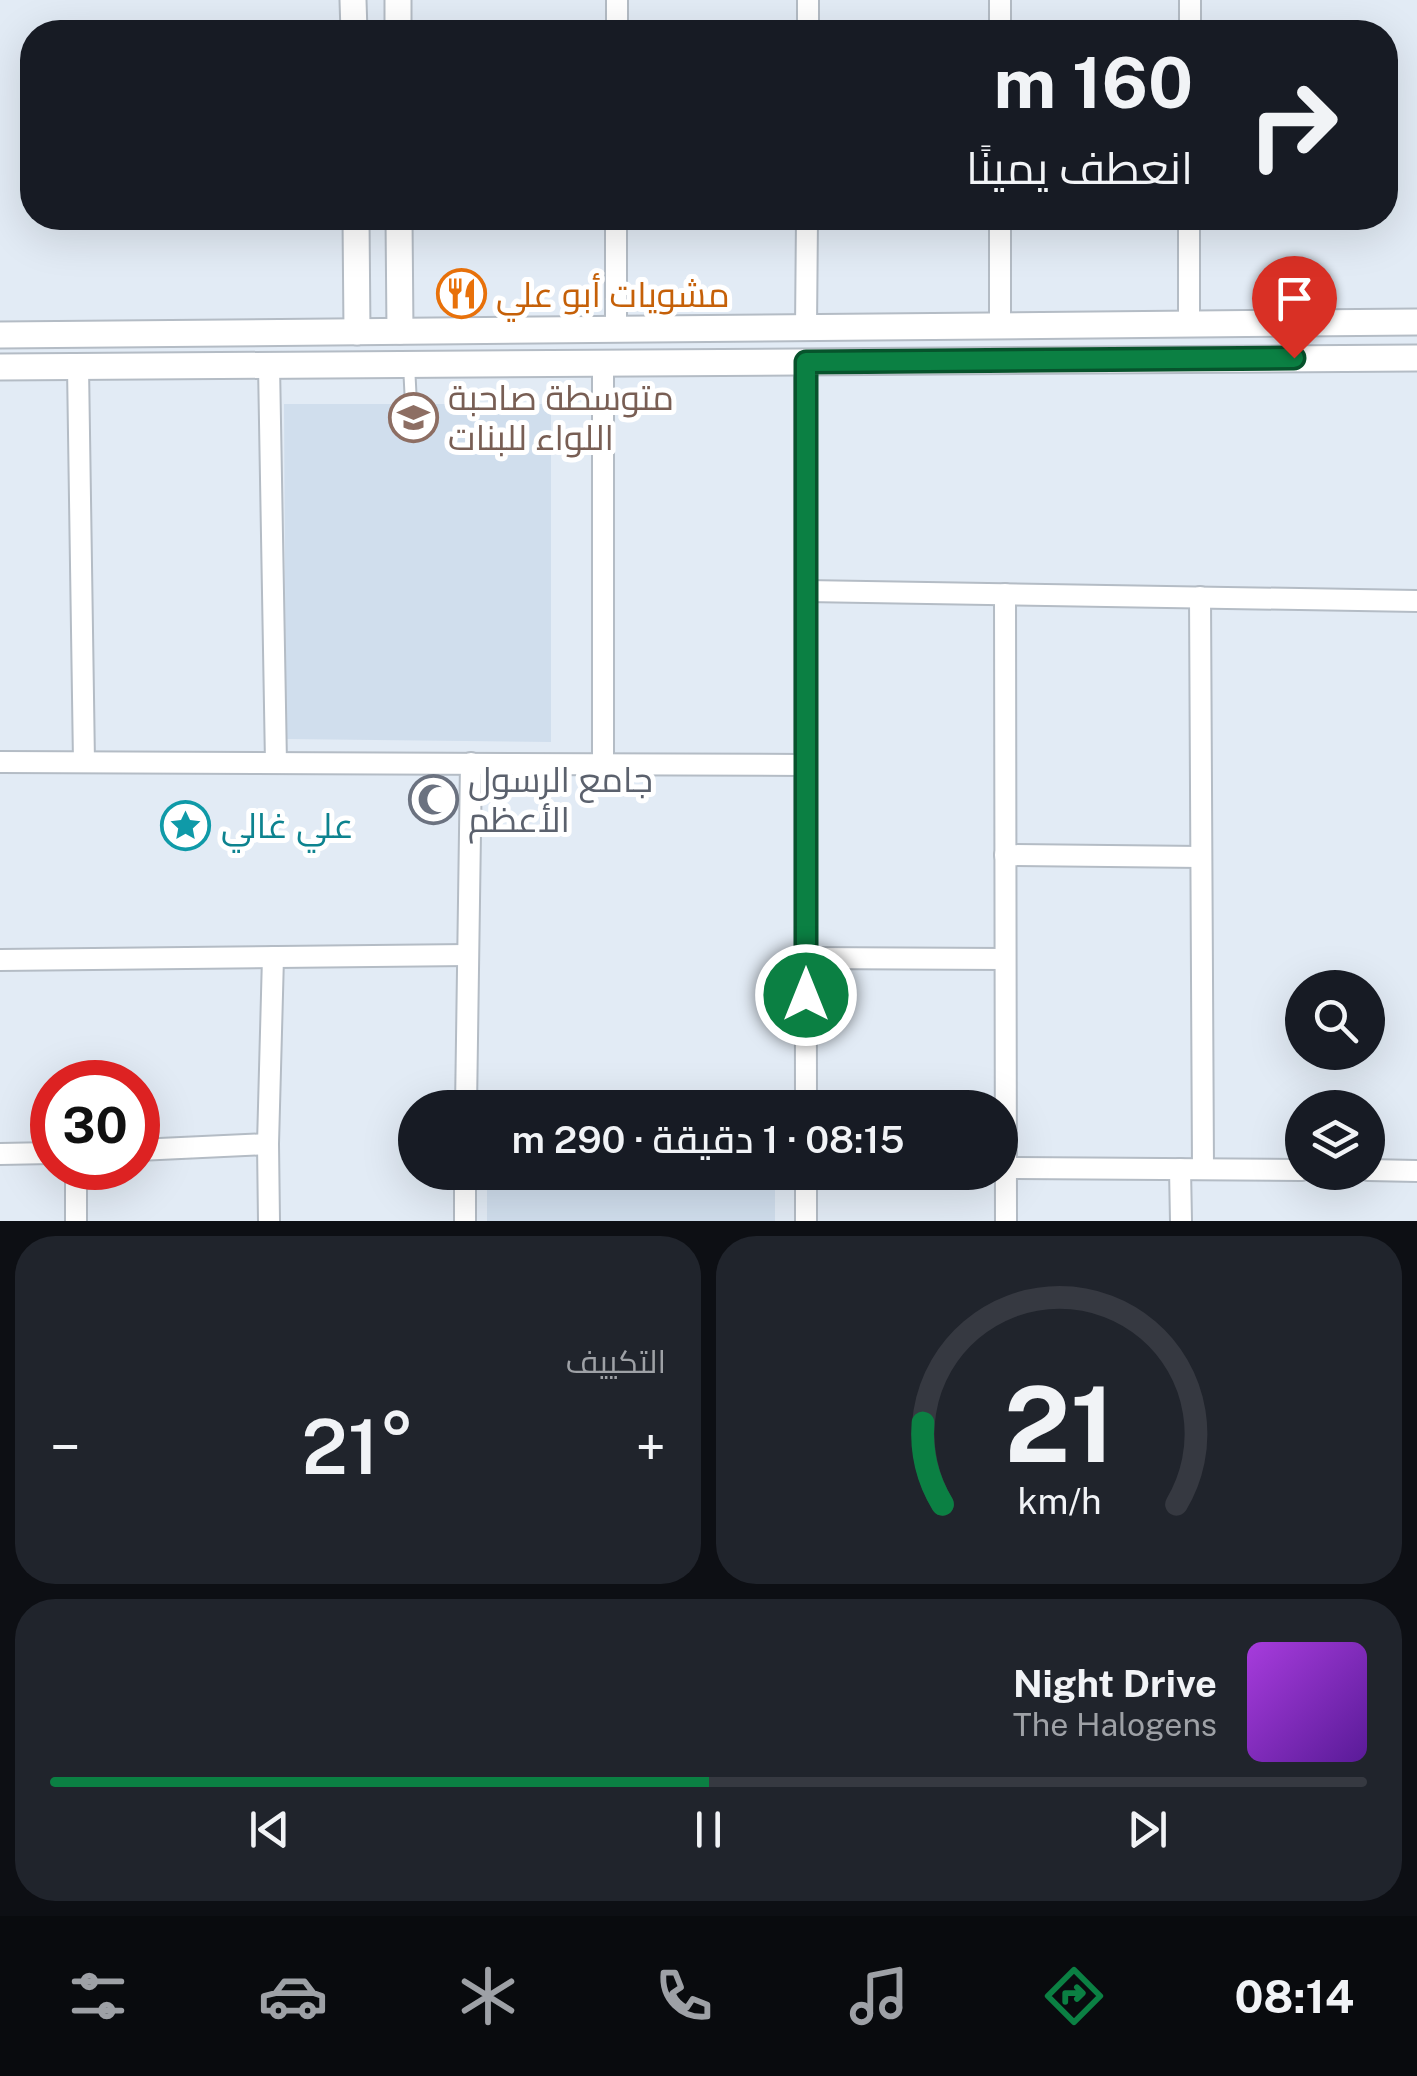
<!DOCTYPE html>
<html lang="ar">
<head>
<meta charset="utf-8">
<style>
	:root { --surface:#171b24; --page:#20242c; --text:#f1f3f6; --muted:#9ea1a6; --line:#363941; --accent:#0b8043 }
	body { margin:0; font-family:"Public Sans",Cairo,sans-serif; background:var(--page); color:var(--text); direction:rtl; height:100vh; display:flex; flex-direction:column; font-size:38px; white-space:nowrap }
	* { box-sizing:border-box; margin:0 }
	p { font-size:32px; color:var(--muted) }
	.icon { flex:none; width:55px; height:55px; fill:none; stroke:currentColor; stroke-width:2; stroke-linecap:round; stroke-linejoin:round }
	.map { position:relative; height:1221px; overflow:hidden; direction:ltr }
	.sheet { display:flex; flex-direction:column; gap:15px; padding:15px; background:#0d0f14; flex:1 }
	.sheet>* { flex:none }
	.hud { position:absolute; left:20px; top:20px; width:1378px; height:210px; border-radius:40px; box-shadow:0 10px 40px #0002; direction:rtl; background:#171b24; color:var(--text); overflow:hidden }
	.buttons { position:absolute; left:1285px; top:970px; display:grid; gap:20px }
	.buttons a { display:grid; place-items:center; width:100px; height:100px; border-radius:50%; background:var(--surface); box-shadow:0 10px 40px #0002; font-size:50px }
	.speed { position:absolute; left:30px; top:1060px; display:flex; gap:20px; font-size:50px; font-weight:700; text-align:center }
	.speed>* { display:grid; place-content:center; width:130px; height:130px; border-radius:50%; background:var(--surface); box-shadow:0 10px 40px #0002; line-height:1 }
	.speed .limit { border:15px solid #d22; background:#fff; color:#111 }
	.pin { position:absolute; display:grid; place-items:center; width:85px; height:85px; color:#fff; margin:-102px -42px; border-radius:50% 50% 50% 0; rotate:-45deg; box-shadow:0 0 10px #0007 }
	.pin .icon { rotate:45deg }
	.me { position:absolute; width:110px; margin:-55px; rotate:0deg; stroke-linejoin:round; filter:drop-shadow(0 0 8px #0008) }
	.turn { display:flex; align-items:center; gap:35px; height:210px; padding:0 40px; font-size:45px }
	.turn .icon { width:130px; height:130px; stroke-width:2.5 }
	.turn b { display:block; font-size:70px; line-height:85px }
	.big { font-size:75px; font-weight:600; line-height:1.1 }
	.sheet .widget { flex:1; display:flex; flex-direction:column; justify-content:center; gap:15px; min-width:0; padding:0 35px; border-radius:40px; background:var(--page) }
	.sheet .dial { align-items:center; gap:0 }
	.dial svg { height:260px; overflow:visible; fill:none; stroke:var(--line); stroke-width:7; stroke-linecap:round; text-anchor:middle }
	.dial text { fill:var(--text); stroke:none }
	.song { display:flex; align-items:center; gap:30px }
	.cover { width:120px; height:120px; border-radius:15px; background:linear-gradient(135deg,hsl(280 70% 55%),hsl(270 70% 35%)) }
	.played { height:10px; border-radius:5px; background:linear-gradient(90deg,var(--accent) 50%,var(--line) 50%) }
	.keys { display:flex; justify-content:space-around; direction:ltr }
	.heat { display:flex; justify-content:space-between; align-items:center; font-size:55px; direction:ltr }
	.sheet .tiles { flex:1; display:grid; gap:15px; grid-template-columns:1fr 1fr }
	.widget:last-child { grid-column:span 2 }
	.trip { position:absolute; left:398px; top:1090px; width:620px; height:100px; border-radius:50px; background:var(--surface); box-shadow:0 10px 40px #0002; font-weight:600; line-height:100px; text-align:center; direction:rtl }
	.tab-bar { display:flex; height:160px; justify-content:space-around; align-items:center; background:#090b0e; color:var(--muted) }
	.tab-bar .icon { width:70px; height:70px }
	.tab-bar .selected { color:var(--accent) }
	.tab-bar b { font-size:45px; color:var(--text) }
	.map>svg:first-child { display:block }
	.built { fill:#d0deed }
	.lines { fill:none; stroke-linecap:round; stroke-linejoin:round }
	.service-casing { stroke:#b4bcc5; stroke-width:14 }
	.minor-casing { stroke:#b4bcc5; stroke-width:24 }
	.tertiary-casing { stroke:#b4bcc5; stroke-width:29 }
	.service { stroke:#fff; stroke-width:10 }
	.minor { stroke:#fff; stroke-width:20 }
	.tertiary { stroke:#fff; stroke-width:25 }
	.route-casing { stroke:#07532c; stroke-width:25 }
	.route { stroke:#0b8043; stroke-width:18 }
	.labels { text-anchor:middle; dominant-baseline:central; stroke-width:10; stroke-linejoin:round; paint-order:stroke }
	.food-label { font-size:35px; fill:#c56008; stroke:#fff; text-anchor:start }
	.education-label { font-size:35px; fill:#785e54; stroke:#fff; text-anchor:start }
	.worship-label { font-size:35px; fill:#5b616d; stroke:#fff; text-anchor:start }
	.culture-label { font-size:35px; fill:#0d838f; stroke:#fff; text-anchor:start }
</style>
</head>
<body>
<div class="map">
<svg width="1417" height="1221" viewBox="0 0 1417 1221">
	<rect width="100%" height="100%" fill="#e2ebf5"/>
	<!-- built -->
	<g class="built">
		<polygon points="284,404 551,404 551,742 286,739"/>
		<rect x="487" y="1173" width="288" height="48"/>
	</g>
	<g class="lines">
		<defs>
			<polyline id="service" points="409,365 411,404"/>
			<g id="minor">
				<polyline points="617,32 617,0"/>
				<polyline points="808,32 808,0"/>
				<polyline points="1000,32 1000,0"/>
				<polyline points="1190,32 1190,0"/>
				<polyline points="1189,325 1189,218"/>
				<polyline points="1000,326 1000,218"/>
				<polyline points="806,328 807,218"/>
				<polyline points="616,329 616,218"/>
				<polyline points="805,362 806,1108"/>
				<polyline points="269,365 276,763"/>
				<polyline points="78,367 84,762"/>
				<polyline points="806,591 1417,601"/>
				<polyline points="1005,594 1006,1221"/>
				<polyline points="1200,597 1203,1169"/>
				<polyline points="0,762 806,765"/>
				<polyline points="603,764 603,365"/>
				<polyline points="1005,855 1201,857"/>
				<polyline points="806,958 1005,959"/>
				<polyline points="0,960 468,955"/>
				<polyline points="466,1108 471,763"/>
				<polyline points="138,1150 268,1144"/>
				<polyline points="0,1154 52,1153"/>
				<polyline points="1006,1168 1302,1170"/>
				<polyline points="1180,1169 1181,1221"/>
				<polyline points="1368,1170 1417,1171"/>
				<polyline points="806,1172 806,1221"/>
				<polyline points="76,1221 76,1168"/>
				<polyline points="269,1221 268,1144 273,957"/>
				<polyline points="465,1221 465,1172"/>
			</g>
			<g id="tertiary">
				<polyline points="353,0 354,32"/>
				<polyline points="398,0 398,32"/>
				<polyline points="356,218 357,332"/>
				<polyline points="399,218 400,331"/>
				<polyline points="0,335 1417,322"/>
				<polyline points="0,367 1417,358"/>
			</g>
		</defs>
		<!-- service casing -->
		<use href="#service" class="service-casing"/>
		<!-- minor casing -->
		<use href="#minor" class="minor-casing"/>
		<!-- tertiary casing -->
		<use href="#tertiary" class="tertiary-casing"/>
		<!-- service -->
		<use href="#service" class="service"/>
		<!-- minor -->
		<use href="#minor" class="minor"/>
		<!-- tertiary -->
		<use href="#tertiary" class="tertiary"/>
	</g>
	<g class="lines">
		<defs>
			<polyline id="route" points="806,995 806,362 1294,358"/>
		</defs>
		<!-- route casing -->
		<use href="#route" class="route-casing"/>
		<!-- route -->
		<use href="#route" class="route"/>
	</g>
	<!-- icons -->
	<defs>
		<symbol id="restaurant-ring" viewBox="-11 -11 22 22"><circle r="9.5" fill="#fff" stroke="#e8710a" stroke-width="1.5"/><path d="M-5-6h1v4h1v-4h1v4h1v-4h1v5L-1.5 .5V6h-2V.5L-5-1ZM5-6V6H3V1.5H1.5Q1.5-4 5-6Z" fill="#e8710a"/></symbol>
		<symbol id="school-ring" viewBox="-11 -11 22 22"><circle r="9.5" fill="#fff" stroke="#8d6e63" stroke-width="1.5"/><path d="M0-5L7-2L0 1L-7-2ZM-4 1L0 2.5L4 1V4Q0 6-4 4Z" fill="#8d6e63"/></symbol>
		<symbol id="mosque-ring" viewBox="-11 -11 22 22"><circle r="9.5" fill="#fff" stroke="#6b7280" stroke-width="1.5"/><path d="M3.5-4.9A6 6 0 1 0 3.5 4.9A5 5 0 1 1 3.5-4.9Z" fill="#6b7280"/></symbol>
		<symbol id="sight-ring" viewBox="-11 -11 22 22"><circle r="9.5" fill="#fff" stroke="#0f9aa8" stroke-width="1.5"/><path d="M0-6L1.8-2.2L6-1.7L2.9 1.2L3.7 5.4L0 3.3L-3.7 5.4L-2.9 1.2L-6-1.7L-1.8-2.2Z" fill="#0f9aa8"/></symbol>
	</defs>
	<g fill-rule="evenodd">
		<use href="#restaurant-ring" x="434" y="266" width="55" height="55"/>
		<use href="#school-ring" x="386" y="390" width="55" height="55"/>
		<use href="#mosque-ring" x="406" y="772" width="55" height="55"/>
		<use href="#sight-ring" x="158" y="798" width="55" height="55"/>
	</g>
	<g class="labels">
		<!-- food labels -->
		<g class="food-label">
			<text x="496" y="294">مشويات أبو علي</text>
		</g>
		<!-- education labels -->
		<g class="education-label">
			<text x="448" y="397">متوسطة صاحبة<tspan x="448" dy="40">اللواء للبنات</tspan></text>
		</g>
		<!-- worship labels -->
		<g class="worship-label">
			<text x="468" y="779">جامع الرسول<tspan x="468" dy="40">الأعظم</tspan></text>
		</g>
		<!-- culture labels -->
		<g class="culture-label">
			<text x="221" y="825">علي غالي</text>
		</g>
	</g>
</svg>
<div class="buttons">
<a><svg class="icon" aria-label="search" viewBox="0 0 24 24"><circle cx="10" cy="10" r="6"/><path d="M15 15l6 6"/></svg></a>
<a><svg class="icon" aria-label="layers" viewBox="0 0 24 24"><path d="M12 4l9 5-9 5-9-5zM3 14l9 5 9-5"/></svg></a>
</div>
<div class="speed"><div class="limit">30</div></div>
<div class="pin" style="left:1294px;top:358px;background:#d93025"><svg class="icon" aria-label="arrive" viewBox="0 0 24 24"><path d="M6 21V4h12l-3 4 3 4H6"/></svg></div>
<svg class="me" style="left:806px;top:995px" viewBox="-20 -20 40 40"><circle r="17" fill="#0b8043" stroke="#fff" stroke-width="3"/><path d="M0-11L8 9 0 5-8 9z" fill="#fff"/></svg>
<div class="trip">08:15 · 1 دقيقة · 290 m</div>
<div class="hud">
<div class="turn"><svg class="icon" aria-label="right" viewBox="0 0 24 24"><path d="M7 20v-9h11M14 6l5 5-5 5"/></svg><div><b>160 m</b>انعطف يمينًا</div></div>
</div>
</div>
<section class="sheet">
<div class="tiles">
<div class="widget dial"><svg viewBox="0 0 100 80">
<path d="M14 69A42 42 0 1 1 86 69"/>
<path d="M14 69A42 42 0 0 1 8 44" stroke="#0b8043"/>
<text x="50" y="56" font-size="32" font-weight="700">21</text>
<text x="50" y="72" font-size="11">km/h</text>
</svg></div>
<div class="widget"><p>التكييف</p>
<div class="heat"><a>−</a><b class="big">21°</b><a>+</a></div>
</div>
<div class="widget">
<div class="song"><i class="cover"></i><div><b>Night Drive</b><p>The Halogens</p></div></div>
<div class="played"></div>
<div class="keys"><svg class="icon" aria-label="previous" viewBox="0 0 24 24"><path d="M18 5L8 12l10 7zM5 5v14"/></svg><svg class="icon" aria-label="pause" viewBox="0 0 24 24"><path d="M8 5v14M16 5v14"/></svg><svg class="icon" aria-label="next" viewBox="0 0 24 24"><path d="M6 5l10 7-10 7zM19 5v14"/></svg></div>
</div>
</div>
</section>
<nav class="tab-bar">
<b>08:14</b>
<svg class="icon selected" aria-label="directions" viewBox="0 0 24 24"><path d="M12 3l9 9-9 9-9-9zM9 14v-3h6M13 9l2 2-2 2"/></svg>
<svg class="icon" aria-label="music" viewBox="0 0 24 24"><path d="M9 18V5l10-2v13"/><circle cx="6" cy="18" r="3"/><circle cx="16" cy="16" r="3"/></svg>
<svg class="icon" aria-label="phone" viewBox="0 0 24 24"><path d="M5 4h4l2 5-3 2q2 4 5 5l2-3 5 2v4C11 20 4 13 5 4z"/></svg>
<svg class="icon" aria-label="climate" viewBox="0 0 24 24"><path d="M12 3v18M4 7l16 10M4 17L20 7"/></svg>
<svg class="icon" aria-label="car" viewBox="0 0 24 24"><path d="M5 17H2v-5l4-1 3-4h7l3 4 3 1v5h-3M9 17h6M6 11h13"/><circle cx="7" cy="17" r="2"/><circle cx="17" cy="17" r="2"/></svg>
<svg class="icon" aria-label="filters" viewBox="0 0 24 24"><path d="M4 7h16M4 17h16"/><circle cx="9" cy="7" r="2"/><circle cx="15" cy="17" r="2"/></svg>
</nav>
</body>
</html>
